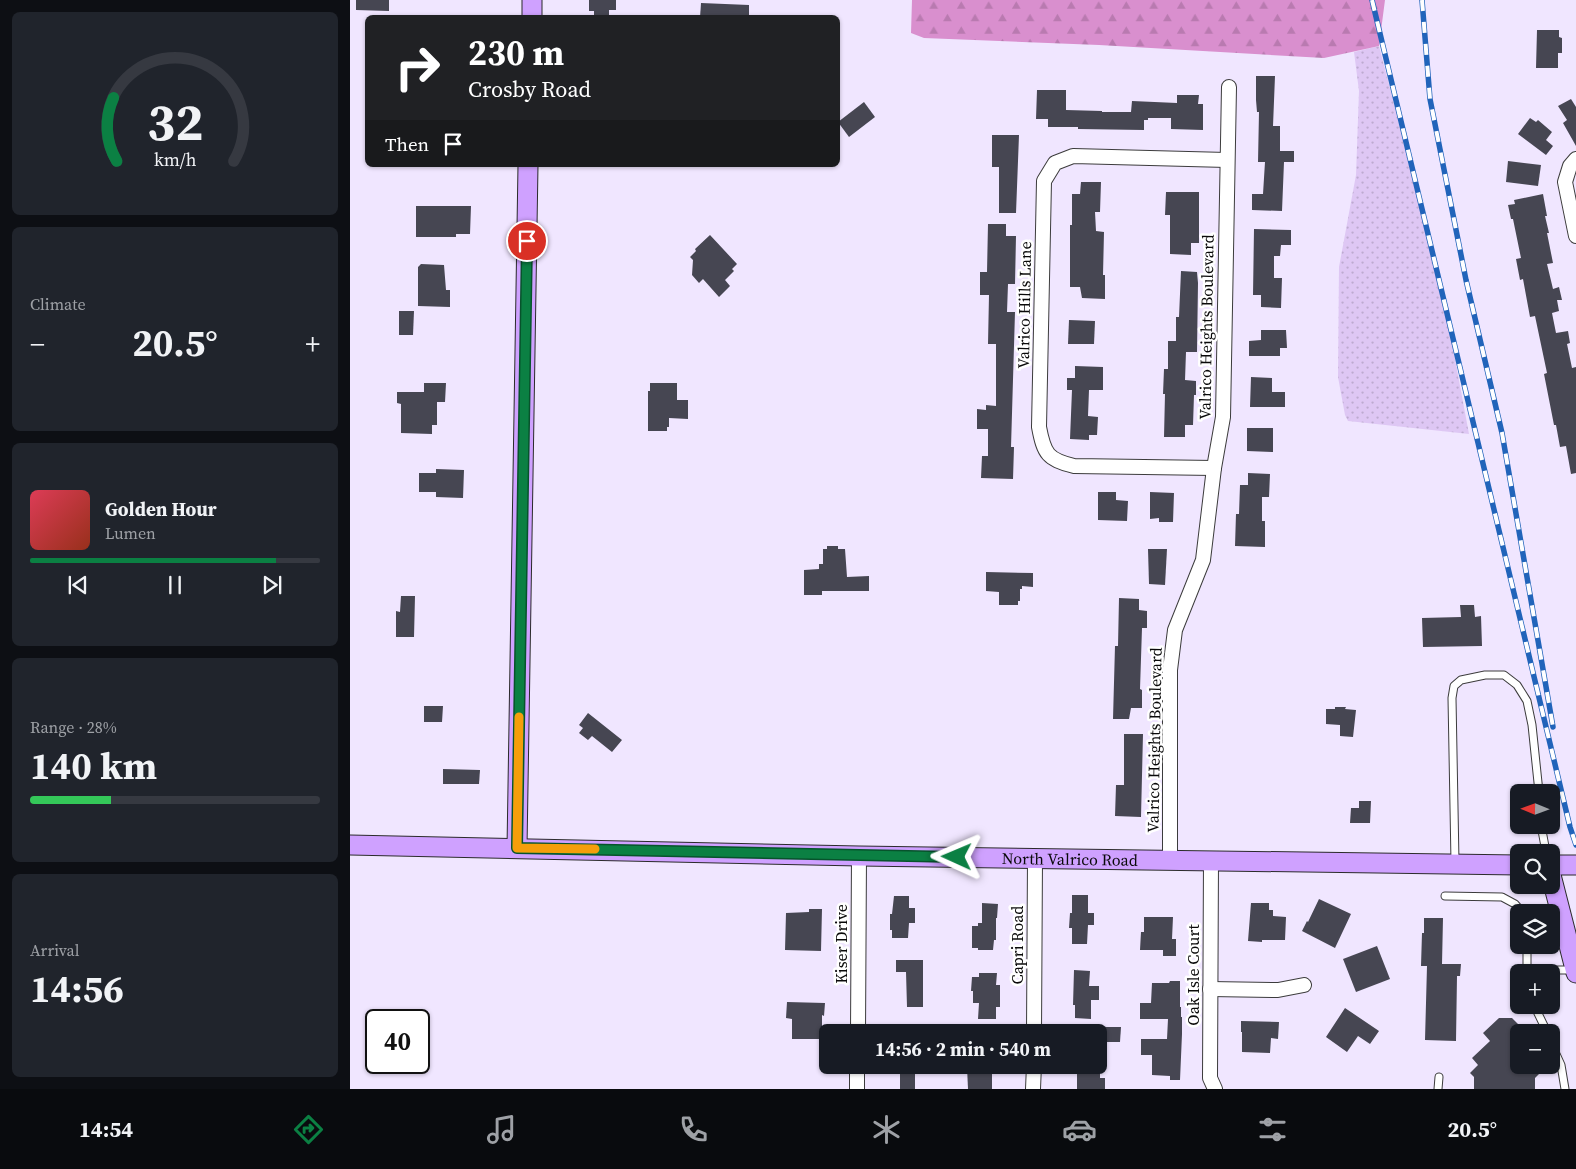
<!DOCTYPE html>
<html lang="en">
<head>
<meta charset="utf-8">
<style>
	:root { --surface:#171b24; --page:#20242c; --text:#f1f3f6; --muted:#9ea1a6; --line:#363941; --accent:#0b8043 }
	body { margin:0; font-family:"Source Serif 4",serif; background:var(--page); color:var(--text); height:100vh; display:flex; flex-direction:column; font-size:19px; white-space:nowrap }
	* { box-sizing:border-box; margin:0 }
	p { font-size:16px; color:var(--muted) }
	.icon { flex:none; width:28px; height:28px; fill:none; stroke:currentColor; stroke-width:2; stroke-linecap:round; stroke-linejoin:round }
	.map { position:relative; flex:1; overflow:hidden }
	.drawer { display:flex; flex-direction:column; gap:12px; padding:12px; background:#0d0f14; width:350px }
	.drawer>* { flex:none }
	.top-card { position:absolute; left:15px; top:15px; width:475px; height:152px; border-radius:8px; box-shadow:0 1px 4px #0004; background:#202124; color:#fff; overflow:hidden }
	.needle { width:32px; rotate:271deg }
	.controls { position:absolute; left:1160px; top:784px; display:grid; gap:10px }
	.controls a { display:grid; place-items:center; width:50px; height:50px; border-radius:8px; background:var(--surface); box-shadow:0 1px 4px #0004; font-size:25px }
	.speed { position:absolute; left:15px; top:1009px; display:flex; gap:10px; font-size:25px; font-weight:700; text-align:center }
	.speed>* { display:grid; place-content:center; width:65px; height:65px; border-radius:50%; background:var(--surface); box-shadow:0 1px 4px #0004; line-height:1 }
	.speed .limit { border:2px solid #111; border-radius:8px; background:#fff; color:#111 }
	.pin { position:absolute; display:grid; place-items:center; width:42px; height:42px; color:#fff; margin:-21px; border:2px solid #fff; border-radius:50%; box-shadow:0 1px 5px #0007 }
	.me { position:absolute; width:55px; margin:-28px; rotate:271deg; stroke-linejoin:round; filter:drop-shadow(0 0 4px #0008) }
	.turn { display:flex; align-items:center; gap:18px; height:105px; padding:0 20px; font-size:22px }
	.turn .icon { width:65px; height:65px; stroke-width:2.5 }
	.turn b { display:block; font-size:35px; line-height:42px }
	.then { display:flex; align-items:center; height:48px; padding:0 20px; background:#0003; gap:10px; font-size:19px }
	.big { font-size:38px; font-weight:700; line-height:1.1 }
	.drawer .widget { flex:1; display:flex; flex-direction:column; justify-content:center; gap:8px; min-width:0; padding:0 18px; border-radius:8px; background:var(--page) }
	.drawer .dial { align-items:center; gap:0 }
	.dial svg { height:130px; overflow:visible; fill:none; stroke:var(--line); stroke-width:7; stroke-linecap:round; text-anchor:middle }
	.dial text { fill:var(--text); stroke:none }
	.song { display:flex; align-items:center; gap:15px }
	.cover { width:60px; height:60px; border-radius:8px; background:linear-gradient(135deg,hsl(350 70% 55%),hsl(10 70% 35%)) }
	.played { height:5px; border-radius:2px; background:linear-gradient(90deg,var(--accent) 85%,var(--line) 85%) }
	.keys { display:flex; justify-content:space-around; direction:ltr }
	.heat { display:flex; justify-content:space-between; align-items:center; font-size:28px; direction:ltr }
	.charge { height:8px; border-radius:4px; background:linear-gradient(90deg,#34c759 28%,var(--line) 0) }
	.trip { position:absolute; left:469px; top:1024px; width:288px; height:50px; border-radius:8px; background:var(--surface); box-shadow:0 1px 4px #0004; font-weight:700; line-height:50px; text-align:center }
	.tab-bar { display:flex; height:80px; justify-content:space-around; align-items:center; background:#090b0e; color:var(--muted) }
	.tab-bar .icon { width:35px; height:35px }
	.tab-bar .current { color:var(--accent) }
	.tab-bar b { font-size:22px; color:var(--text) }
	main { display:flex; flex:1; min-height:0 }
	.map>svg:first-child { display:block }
	.farmland { fill:url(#farmland-dots) }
	.forest { fill:url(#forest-firs) }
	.building { fill:#464652 }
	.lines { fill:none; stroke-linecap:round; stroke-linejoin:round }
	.lane-casing { stroke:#3c3c3c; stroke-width:9 }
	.street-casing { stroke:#3c3c3c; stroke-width:16 }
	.secondary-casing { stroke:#2b2b2b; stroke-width:21 }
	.lane { stroke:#fff; stroke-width:7 }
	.street { stroke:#fff; stroke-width:14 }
	.secondary { stroke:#cfa1ff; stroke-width:19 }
	.rail-casing { stroke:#2164ba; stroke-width:5.5 }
	.rail { stroke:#fff; stroke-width:4; stroke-dasharray:11; stroke-linecap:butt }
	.route-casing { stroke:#07532c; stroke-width:12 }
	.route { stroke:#0b8043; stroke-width:9 }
	.slow { stroke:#f59e0b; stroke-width:9 }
	.labels { text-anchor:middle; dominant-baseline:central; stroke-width:5; stroke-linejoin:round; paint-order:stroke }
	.street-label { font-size:16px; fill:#090909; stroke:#fff }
</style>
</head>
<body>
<main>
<section class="drawer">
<div class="widget dial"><svg viewBox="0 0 100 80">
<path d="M14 69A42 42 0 1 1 86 69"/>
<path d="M14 69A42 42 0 0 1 12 30" stroke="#0b8043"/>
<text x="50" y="56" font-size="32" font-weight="700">32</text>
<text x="50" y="72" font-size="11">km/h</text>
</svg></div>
<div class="widget"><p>Climate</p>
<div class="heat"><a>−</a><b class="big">20.5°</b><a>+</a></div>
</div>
<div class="widget">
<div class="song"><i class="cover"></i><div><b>Golden Hour</b><p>Lumen</p></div></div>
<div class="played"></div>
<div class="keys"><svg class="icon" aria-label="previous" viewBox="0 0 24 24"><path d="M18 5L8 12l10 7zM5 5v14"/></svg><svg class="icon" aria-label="pause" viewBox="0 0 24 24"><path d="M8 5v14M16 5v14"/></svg><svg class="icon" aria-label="next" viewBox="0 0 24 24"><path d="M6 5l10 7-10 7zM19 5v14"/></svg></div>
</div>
<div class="widget"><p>Range · 28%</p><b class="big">140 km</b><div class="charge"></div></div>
<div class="widget"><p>Arrival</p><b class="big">14:56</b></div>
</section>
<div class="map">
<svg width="1226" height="1089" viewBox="0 0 1226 1089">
	<defs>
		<pattern id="farmland-dots" width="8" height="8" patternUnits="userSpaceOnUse" patternTransform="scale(1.25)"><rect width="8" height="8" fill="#dec7f4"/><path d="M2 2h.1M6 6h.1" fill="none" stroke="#bdaad0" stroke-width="1.8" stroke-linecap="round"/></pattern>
		<pattern id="forest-firs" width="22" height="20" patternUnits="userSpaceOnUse" patternTransform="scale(1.25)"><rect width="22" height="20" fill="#d98fce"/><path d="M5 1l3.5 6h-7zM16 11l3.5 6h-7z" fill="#b97ab0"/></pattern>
	</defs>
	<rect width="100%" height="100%" fill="#f0e6ff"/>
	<!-- farmland -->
	<polygon class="farmland" points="1029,46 1041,92 1099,327 1119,434 998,421 995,415 988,377 989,267 1006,175 1009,91 1004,52"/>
	<!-- forest -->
	<polygon class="forest" points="562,0 1035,0 1029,46 974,58 749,45 574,38 561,33"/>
	<!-- building -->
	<g class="building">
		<polygon points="6,0 39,0 39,11 6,10"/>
		<polygon points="239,0 266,0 266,10 259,10 259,18 244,18 244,11 239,11"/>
		<polygon points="351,3 399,5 399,18 350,18"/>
		<polygon points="1187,30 1209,30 1209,37 1212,38 1212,53 1208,53 1208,68 1186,68"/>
		<polygon points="906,76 925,76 923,126 930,126 930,151 944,151 944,162 934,162 932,211 902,210 902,194 913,194 915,162 908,162 909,112 907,112 906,100"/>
		<polygon points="687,90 716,90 716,110 752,111 752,112 781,112 782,101 827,103 827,95 849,95 848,104 853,104 853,130 821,129 821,118 798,118 798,120 794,120 794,130 728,129 728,127 698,127 698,119 686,119"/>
		<polygon points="1221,99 1226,107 1226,146 1213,123 1217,120 1208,106"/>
		<polygon points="514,102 525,117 499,137 488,122"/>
		<polygon points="1180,118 1186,122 1188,120 1202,132 1196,140 1203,146 1196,155 1168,134"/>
		<polygon points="642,135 669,135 666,213 649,213 649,167 642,167"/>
		<polygon points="1158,161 1191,165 1188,186 1156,182"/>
		<polygon points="731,182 751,182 750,212 745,212 746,231 754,232 753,275 755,275 755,299 732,298 730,287 720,287 720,225 722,225 722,194 730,194"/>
		<polygon points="816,192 849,192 849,243 841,243 841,255 820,254 820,215 815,215"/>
		<polygon points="1193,194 1197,216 1195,216 1199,233 1197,233 1203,263 1197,264 1203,289 1209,287 1212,300 1207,300 1209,311 1202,313 1206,333 1218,331 1220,343 1217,344 1222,368 1226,367 1226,473 1221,474 1216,446 1210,447 1206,425 1204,425 1194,374 1197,373 1185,316 1180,317 1173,279 1170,280 1166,259 1171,258 1163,219 1161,219 1158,205 1165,204 1164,200"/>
		<polygon points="66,206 121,206 120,234 106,234 106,237 66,237"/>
		<polygon points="638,224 656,224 656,236 666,236 665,284 658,284 657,312 665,312 661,447 664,447 663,479 631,478 632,456 638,456 638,429 627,429 627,409 636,410 636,405 646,406 646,344 638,344 639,295 630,295 630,272 637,272"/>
		<polygon points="904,229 941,230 941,245 931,245 930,256 924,256 924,278 932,278 931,308 911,307 911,295 903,295"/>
		<polygon points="360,235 387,264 382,269 384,271 375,280 380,286 369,297 353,279 349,283 342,275 343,260 340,257 346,251 345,249"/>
		<polygon points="71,264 94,265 96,290 100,290 100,307 68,306 68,267"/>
		<polygon points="831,271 847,272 848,283 847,352 836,352 835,380 846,381 846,395 844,395 843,425 835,425 835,437 814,437 815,394 813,394 814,369 818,369 818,341 826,341 826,317 829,317"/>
		<polygon points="49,311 64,311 63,335 49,335"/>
		<polygon points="719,320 745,321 744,344 718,344"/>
		<polygon points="911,330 936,330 937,348 930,348 930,356 899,356 899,341 911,340"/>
		<polygon points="725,366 753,367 753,390 739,390 738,416 748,417 747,435 739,435 739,440 720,439 722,390 717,390 717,378 725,378"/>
		<polygon points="901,377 922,378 922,392 935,392 935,407 900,407"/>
		<polygon points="74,383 96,383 95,402 87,402 87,425 82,425 82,434 51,433 51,404 47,403 47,392 74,392"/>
		<polygon points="300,383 327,383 327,400 338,400 338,419 319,418 319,427 317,427 317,431 298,431 298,391 300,391"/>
		<polygon points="897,428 923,428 923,452 897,451"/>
		<polygon points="86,469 114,470 113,498 86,497 86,492 69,492 69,473 86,473"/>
		<polygon points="898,473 920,474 919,497 912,497 912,521 915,521 915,547 885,546 886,514 889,514 890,485 898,485"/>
		<polygon points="748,492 766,492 766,500 778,501 777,521 748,520"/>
		<polygon points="800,492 824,493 823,522 809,522 809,518 800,519"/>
		<polygon points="477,546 488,546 488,549 495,549 497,577 519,576 519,591 472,591 472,595 454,595 454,570 469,569 469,564 473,564 473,549 477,549"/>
		<polygon points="798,549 817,549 815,585 799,584"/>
		<polygon points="636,572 683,573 683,587 672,586 672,589 670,589 670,601 668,601 668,605 649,605 649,592 636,591"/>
		<polygon points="51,596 65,596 64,637 46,637 46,611 50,612"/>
		<polygon points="769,598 789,599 789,610 797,611 797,628 792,628 790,689 792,690 792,708 781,708 779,719 763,719 765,646 768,646"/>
		<polygon points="1110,605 1124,605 1125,617 1131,616 1132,646 1073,647 1072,618 1111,617"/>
		<polygon points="74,706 93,706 92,722 74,722"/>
		<polygon points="985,707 996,707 995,709 1006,710 1003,737 990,736 990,725 976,724 976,709 985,709"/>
		<polygon points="238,713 272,740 262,752 242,736 238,740 229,733 233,728 229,725"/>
		<polygon points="774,734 793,734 791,817 765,816 766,785 774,785"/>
		<polygon points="93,769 130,770 129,784 93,784"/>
		<polygon points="1009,801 1021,801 1020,823 1000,823 1001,808 1009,808"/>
		<polygon points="722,895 738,895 738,913 744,913 744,925 738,925 737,944 722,944 722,928 719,928 720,913 722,913"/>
		<polygon points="544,896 559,896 559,908 565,908 565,923 559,923 558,938 542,938 542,930 540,930 540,914 542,914"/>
		<polygon points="969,899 1001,914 985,948 952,931 957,921 958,922"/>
		<polygon points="632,903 648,904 647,918 646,918 646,940 644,940 643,950 628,950 628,948 622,948 622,926 628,926 628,923 632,923"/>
		<polygon points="901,903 919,903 919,910 923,910 923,916 936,917 935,940 912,940 912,942 898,941"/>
		<polygon points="459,909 472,909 471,951 435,950 436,913 459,912"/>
		<polygon points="794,917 823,917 822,939 826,939 826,956 813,956 813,950 790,950 791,932 794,932"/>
		<polygon points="1074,918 1093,918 1092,964 1111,964 1110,976 1107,976 1106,1041 1075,1040 1077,966 1071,966 1072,933 1074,933"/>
		<polygon points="1027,946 1040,979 1006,992 993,959"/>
		<polygon points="546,960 573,960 573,1007 557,1007 556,972 546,972"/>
		<polygon points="724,970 740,971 739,986 749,986 749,1000 741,1000 741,1019 725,1018 725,1005 723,1005"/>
		<polygon points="629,973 647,973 646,985 650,985 650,1007 646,1007 646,1019 628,1019 629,1003 623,1003 623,991 621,991 622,977 629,977"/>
		<polygon points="820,981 830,981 830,1007 831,1007 831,1017 832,1017 832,1034 830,1080 820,1080 820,1076 802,1075 802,1055 791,1055 791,1039 817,1039 818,1019 790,1019 790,1003 801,1003 802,983 819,983"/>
		<polygon points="437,1002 475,1003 474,1016 472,1015 472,1039 442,1039 442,1019 436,1018"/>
		<polygon points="995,1008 1029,1031 1020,1044 1008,1036 997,1052 976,1037"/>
		<polygon points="1149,1018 1162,1018 1176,1032 1169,1032 1169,1065 1180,1065 1189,1074 1185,1078 1185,1089 1124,1089 1124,1077 1120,1073 1128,1065 1122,1058 1140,1041 1133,1033"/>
		<polygon points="891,1021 929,1022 928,1039 921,1038 920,1053 892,1052 892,1032 891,1032"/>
		<polygon points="751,1027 771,1027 770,1042 750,1042"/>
		<rect x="550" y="1065" width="15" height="24"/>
		<polygon points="727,1065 750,1065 750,1078 755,1078 755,1089 727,1089"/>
		<polygon points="617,1067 642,1067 642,1089 618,1089"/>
	</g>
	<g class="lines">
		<defs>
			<g id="lane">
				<polyline points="1191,825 1196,852"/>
				<polyline points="1105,862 1102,698 1104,686 1111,680 1135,675 1154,675 1167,685 1177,701 1182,725 1189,792"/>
				<polyline points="1095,896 1152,897 1165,904 1172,912"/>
				<polyline points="1177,945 1177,972"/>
				<polyline points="1177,970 1224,970"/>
				<polyline points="1184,1005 1197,1032"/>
				<polyline points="1201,1043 1211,1065 1215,1089"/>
				<polyline points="1088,1089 1089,1077"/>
			</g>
			<g id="street">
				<polyline points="1226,159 1220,166 1215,182 1226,236"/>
				<path d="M 864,468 L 724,466 C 698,460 694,454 689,427 L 694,181 L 705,163 L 723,156 L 877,160"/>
				<polyline points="820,860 820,670 825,630 853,560 864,468 873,417 879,87"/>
				<polyline points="861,860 860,1078 865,1089"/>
				<polyline points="860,989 928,990 954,985"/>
				<polyline points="508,1032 509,856"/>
				<polyline points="684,1032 685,858"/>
				<polyline points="507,1089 507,1065"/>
				<polyline points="683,1089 684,1065"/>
			</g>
			<g id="secondary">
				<polyline points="182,18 182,0"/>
				<path id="s1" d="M 0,845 L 509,856 L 1169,865"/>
				<polyline points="167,848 178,165"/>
				<polyline points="1201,865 1226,865"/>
				<polyline points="1201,875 1226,973"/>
			</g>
		</defs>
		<!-- lane casing -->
		<use href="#lane" class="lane-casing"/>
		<!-- street casing -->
		<use href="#street" class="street-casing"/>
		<!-- secondary casing -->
		<use href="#secondary" class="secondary-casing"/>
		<!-- lane -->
		<use href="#lane" class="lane"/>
		<!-- street -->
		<use href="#street" class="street"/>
		<!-- secondary -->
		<use href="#secondary" class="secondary"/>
		<defs>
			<g id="rail">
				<polyline points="1022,0 1220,827 1226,845"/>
				<polyline points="1072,0 1080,99 1116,280 1152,433 1203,727"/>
			</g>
		</defs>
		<!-- rail casing -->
		<use href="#rail" class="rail-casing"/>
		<!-- rail -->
		<use href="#rail" class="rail"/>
	</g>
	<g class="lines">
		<defs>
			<polyline id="route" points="177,241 167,848 607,857"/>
		</defs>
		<!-- route casing -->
		<use href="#route" class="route-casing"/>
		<!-- route -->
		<use href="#route" class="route"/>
		<!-- slow -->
		<polyline class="slow" points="169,717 167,848 245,849"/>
	</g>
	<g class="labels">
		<!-- street labels -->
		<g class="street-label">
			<text transform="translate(674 305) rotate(-89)">Valrico Hills Lane</text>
			<text transform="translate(856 327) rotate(-89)">Valrico Heights Boulevard</text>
			<text transform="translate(804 740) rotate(-89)">Valrico Heights Boulevard</text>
			<text stroke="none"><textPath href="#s1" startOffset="720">North Valrico Road</textPath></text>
			<text transform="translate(491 944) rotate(-90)">Kiser Drive</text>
			<text transform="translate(667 945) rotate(-90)">Capri Road</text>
			<text transform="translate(843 975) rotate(-90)">Oak Isle Court</text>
		</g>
	</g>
</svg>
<div class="controls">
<a><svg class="needle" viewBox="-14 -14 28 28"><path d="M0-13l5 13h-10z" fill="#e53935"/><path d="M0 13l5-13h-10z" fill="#9ea1a6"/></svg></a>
<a><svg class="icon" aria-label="search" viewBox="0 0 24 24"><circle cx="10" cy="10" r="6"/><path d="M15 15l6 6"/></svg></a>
<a><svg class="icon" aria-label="layers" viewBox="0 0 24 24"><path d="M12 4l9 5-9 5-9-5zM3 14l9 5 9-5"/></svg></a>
<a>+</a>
<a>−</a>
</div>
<div class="speed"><div class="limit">40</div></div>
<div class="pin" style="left:177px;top:241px;background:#d93025"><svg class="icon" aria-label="arrive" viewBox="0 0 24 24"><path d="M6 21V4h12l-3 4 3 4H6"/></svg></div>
<svg class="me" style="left:607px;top:857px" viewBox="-20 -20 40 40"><path d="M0-17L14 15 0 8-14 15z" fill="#0b8043" stroke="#fff" stroke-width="4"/></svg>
<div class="trip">14:56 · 2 min · 540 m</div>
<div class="top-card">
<div class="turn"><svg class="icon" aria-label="right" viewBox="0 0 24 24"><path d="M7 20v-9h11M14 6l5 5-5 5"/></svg><div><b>230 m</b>Crosby Road</div></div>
<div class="then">Then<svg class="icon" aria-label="arrive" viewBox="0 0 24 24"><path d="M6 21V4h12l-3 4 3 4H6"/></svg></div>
</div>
</div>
</main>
<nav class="tab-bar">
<b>14:54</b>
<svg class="icon current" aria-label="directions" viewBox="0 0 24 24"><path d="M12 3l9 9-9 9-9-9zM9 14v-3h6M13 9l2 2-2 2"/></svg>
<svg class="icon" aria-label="music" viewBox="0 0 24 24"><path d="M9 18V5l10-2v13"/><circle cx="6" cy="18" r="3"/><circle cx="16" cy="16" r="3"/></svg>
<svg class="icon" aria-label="phone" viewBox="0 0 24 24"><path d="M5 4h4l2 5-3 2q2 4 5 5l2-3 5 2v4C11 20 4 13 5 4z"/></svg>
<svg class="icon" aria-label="climate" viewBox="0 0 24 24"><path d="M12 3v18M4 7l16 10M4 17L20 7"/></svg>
<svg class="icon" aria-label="car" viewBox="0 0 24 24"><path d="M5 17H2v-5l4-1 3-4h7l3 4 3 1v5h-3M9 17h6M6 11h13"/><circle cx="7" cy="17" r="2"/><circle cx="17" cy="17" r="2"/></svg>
<svg class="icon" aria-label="filters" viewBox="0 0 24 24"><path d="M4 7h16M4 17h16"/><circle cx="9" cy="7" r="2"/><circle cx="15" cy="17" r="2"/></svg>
<b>20.5°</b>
</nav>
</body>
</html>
